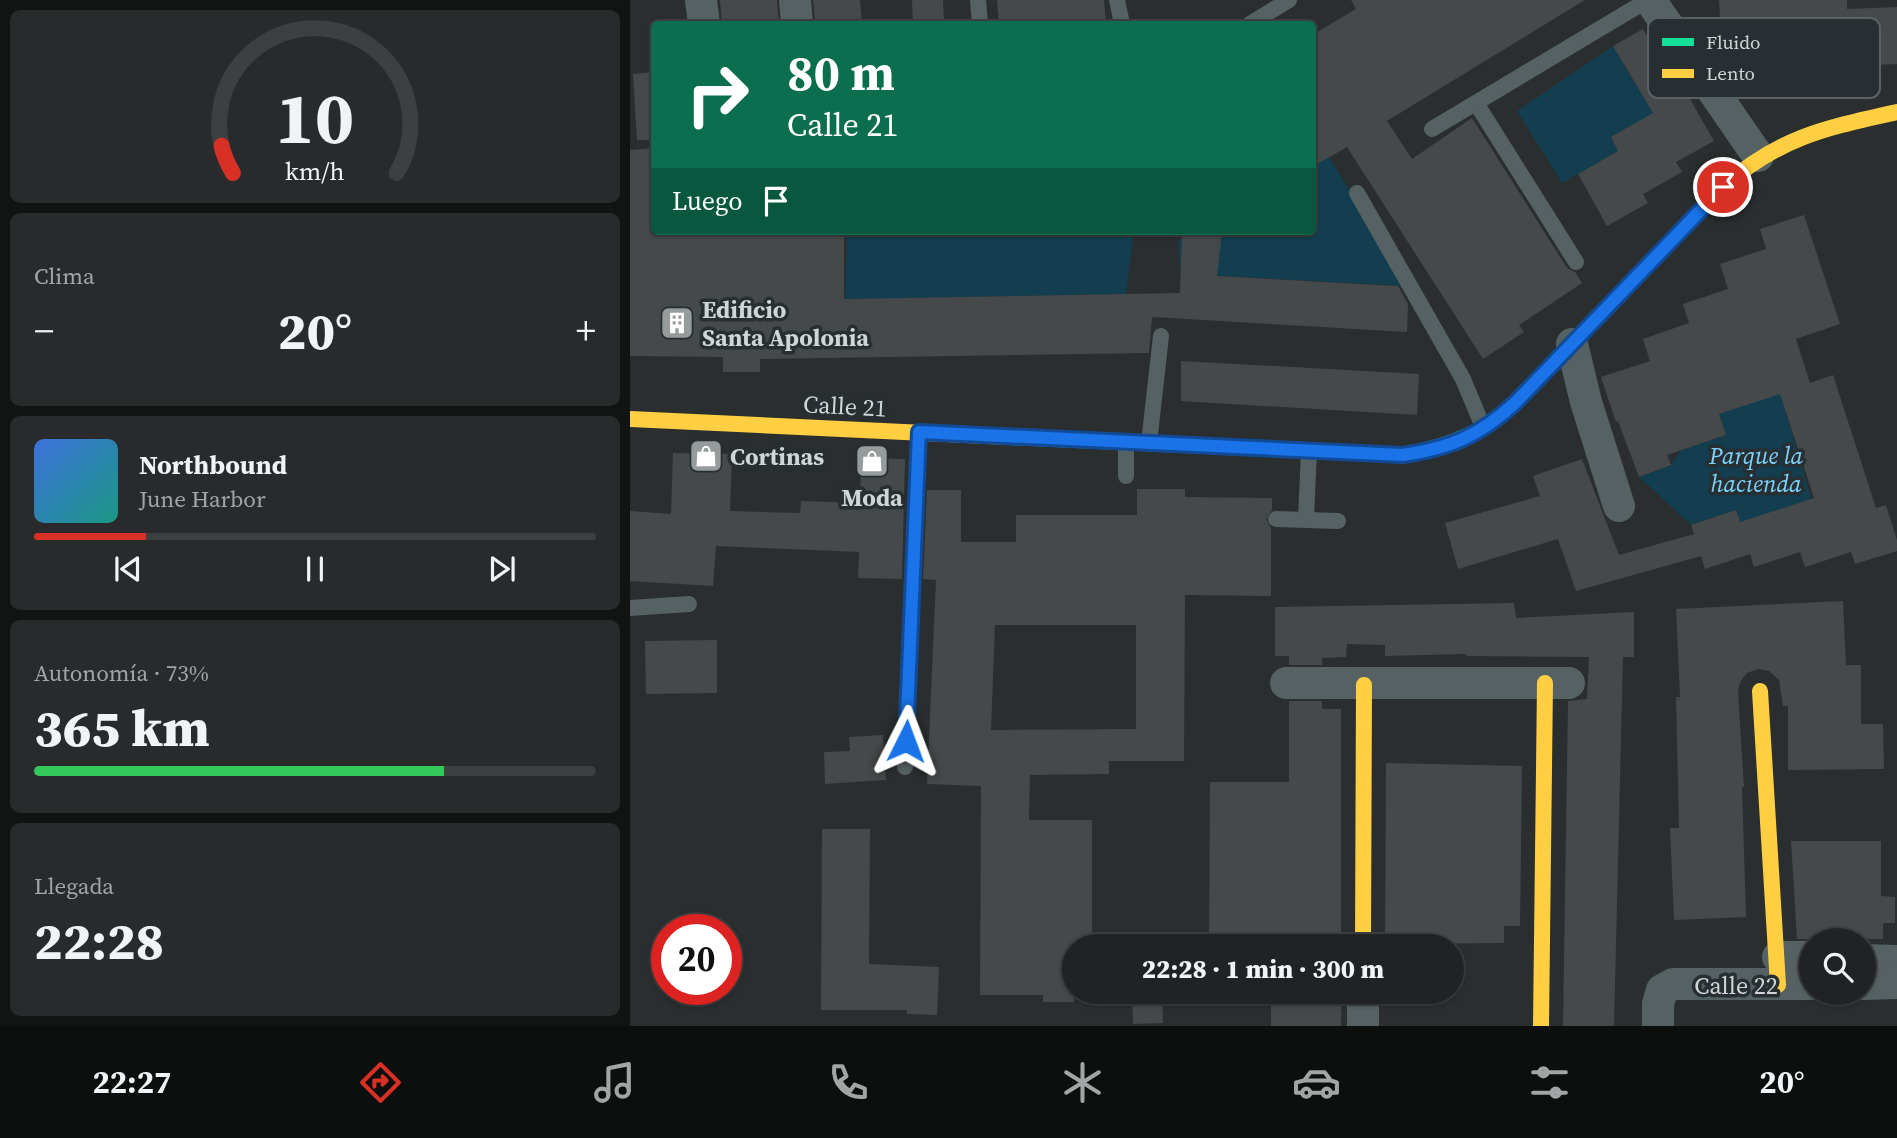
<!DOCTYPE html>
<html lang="es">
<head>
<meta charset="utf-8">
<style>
	:root { --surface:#202223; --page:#282a2b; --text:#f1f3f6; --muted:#a2a4a6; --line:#3d3f41; --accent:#d93025 }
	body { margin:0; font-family:"Source Serif 4",serif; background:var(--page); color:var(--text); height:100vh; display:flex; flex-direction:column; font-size:26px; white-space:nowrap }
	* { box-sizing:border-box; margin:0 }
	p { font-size:23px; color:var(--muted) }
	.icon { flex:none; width:38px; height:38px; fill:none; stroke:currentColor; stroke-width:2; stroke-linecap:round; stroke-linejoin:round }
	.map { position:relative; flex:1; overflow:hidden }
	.drawer { display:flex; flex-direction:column; gap:10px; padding:10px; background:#121313; width:630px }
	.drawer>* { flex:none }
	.hud { position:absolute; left:21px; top:21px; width:665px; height:214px; border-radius:7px; box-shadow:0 2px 5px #0004,0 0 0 2px var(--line); background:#0b6e4f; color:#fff; overflow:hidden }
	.controls { position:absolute; left:1169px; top:928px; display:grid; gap:14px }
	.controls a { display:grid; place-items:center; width:77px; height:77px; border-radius:50%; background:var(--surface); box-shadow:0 2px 5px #0004,0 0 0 2px var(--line); font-size:35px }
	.speed { position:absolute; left:21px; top:914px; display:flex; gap:14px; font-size:35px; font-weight:700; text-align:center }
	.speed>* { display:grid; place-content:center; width:91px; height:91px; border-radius:50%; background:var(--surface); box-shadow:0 2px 5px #0004,0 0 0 2px var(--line); line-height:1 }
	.speed .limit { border:10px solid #d22; background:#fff; color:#111 }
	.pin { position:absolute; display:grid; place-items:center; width:60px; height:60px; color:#fff; margin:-30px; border:4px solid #fff; border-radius:50%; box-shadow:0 2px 7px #0007 }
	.me { position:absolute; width:77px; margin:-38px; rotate:3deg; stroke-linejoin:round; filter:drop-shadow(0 0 5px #0008) }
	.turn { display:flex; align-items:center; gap:24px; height:147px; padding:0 21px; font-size:32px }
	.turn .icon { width:91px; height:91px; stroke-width:2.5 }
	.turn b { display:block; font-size:49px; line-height:60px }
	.then { display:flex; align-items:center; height:66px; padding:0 21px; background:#0003; gap:14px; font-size:26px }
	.big { font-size:52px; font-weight:800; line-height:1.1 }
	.drawer .card { flex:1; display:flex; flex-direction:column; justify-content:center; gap:10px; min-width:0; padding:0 24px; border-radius:10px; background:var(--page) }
	.drawer .dial { align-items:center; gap:0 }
	.dial svg { height:182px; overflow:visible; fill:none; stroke:var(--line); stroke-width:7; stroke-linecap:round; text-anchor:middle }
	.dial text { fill:var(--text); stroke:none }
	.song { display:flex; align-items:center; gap:21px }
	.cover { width:84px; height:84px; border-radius:10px; background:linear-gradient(135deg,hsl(220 70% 55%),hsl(170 70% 35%)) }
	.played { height:7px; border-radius:4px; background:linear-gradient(90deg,var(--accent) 20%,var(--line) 20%) }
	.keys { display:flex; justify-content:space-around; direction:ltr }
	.heat { display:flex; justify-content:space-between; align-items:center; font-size:38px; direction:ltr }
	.charge { height:10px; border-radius:5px; background:linear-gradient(90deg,#34c759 73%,var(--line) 0) }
	.trip { position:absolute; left:432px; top:934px; width:402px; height:70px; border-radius:35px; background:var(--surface); box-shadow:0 2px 5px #0004,0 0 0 2px var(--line); font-weight:800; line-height:70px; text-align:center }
	.menu { display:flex; height:112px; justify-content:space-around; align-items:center; background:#0d0e0e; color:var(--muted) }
	.menu .icon { width:49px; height:49px }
	.menu .on { color:var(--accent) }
	.menu b { font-size:32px; color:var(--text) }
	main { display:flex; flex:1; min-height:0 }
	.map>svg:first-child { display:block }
	.green { fill:#123e4f }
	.building { fill:#46494a; fill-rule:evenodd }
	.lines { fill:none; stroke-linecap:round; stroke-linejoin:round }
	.lane { stroke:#556162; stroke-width:16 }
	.street { stroke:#556162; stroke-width:32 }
	.fast { stroke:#16e098; stroke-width:16 }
	.slow { stroke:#ffcf43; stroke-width:16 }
	.route-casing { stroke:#114b97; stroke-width:18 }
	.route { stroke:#1a73e8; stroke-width:12 }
	.labels { text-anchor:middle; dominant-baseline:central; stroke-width:7; stroke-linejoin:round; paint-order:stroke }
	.poi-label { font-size:24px; font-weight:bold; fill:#d0d5d7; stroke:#272f32; text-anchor:start }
	.street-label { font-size:24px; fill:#d0d5d7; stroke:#272f32 }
	.park-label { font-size:24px; font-style:italic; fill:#7ad3fb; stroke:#272f32 }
	.key { fill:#272f32; stroke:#5a6164; stroke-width:2 }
	.key-label { font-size:19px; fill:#d0d5d7 }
</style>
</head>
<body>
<main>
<section class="drawer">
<div class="card dial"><svg viewBox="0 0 100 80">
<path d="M14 69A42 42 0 1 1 86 69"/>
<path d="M14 69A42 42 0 0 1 9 57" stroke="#d93025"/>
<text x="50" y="56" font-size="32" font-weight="700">10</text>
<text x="50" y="72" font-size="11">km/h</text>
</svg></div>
<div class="card"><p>Clima</p>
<div class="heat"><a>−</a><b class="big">20°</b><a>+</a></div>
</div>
<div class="card">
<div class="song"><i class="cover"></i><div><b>Northbound</b><p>June Harbor</p></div></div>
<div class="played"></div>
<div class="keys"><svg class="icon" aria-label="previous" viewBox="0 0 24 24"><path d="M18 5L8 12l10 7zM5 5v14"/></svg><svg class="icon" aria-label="pause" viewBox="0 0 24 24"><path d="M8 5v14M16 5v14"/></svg><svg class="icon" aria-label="next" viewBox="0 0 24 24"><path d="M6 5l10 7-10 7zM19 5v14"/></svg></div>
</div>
<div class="card"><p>Autonomía · 73%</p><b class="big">365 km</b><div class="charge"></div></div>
<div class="card"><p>Llegada</p><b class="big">22:28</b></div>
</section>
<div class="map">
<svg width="1267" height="1026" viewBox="0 0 1267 1026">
	<rect width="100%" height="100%" fill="#2a2e2f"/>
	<!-- green -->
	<g class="green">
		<polygon points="983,46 1006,86 1037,68 1057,94 981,137 988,151 932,183 887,111"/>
		<polygon points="699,157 779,286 551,274 548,239 591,243 592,231 682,231 683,167"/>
		<polygon points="217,231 504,231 496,294 215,299"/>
		<polygon points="1150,393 1186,514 1110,522 1106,510 1061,525 1009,477 1041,465 1050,451 1096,435 1089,414"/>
	</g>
	<!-- building -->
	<g class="building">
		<polygon points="90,0 147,0 149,24 92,24"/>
		<polygon points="183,0 230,0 232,24 185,24"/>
		<polygon points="282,0 313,0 314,24 283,24"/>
		<polygon points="367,0 474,0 476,24 369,24"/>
		<polygon points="721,0 955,0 757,121 782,159 842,118 937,268 945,272 952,283 889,325 894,332 853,359 717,147 682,167 682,35 726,9"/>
		<polygon points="1089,0 1217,0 1217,9 1267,7 1267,64 1221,66 1221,73 1123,77 1121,33 1091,35"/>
		<polygon points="1013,29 1054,96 1057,94 1084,141 1046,162 1052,172 1013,194 1018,203 977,226 948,174 988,151 981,137 1023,113 983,46"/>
		<polygon points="24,72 24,140 7,140 3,74"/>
		<polygon points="24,148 24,231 118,231 118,233 214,232 214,299 550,293 552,231 592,231 587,276 768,286 778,304 777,332 522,317 519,353 130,359 130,372 93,372 93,357 0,356 0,150"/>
		<polygon points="1174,215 1210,324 1166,339 1180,383 1203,375 1246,508 1256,505 1267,540 1267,551 1225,564 1221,552 1175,567 1170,552 1124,567 1120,554 1075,569 1071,556 946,591 928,539 828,569 815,523 910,496 903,476 952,459 989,555 1064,534 1061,525 1106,510 1110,522 1184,498 1150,394 1089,414 1096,435 1037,455 1041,465 1009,477 988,421 986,422 971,377 1020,361 1013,339 1059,323 1053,304 1098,289 1090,264 1136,249 1130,229"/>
		<polygon points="551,361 789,374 787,415 551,401"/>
		<polygon points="43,453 102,454 100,511 170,513 171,501 230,503 231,458 275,459 272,579 228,578 229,552 86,546 83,586 0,581 0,511 41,514"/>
		<path d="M 507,489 L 555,489 L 555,497 L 642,498 L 642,510 L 636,519 L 641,528 L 641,596 L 555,595 L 554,761 L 479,761 L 479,774 L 400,775 L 399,820 L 462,820 L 462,947 L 444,947 L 444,1002 L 413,1002 L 413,995 L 350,995 L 351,786 L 297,784 L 306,580 L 293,579 L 297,490 L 331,490 L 331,542 L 386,542 L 386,515 L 507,515 ZM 365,625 L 506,625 L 506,729 L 361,730 Z"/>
		<polygon points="1213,601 1216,665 1231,665 1231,724 1253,724 1254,769 1158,770 1158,706 1153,706 1149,680 1139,671 1128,669 1117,673 1110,682 1108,692 1114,787 1112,787 1116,917 1044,920 1040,828 1049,828 1046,697 1050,697 1046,609"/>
		<polygon points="884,603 886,618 1004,612 1004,657 993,657 984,1026 933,1026 938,701 957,699 959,657 836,656 836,654 755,656 755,645 717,644 716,657 692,658 692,665 659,665 659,656 645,656 645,607"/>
		<polygon points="87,640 87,693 16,694 15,641"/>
		<polygon points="659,701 692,701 692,709 711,709 711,947 579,947 580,782 659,782"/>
		<polygon points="253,735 256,780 195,784 194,752 220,751 219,737"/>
		<polygon points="756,763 892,766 890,926 874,926 874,943 755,944"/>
		<polygon points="192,829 240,829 239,964 309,967 307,1015 277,1014 277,1010 191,1010"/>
		<polygon points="1161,841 1251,841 1251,896 1265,897 1265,923 1253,923 1253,939 1167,939"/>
		<polygon points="502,992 532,992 533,1023 503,1024"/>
		<polygon points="641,992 712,992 711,1026 641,1026"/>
	</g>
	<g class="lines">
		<!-- lane -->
		<g class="lane">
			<polyline points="348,0 350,24"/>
			<polyline points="487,0 492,24"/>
			<polyline points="620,24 659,0"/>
			<polyline points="846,103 946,262"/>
			<polyline points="802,129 1018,0"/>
			<polyline points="727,193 833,379 853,427"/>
			<polyline points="496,442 496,476"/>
			<polyline points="519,443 531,336"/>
			<polyline points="646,519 708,521"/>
			<polyline points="676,519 679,450"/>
			<polyline points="0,608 59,604"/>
			<polyline points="275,767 289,432"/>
		</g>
		<!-- street -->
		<g class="street">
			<polyline points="71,0 74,24"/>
			<polyline points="165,0 167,24"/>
			<polyline points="1020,0 1128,156"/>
			<polyline points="942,344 956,402 989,506"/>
			<polyline points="656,683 939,683"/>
			<polyline points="1148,957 1181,957"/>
			<polyline points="1234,960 1267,961"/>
			<polyline points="1234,984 1267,983"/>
			<polyline points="733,1026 733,992"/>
			<polyline points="1028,1026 1028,1004 1032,990 1043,984 1181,984"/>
		</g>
		<!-- fast -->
		<path class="fast" d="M 379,437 L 773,455 C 818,447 858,432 890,398"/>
		<!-- slow -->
		<g class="slow">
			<path d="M 890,398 L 1093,187 C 1149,137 1196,128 1267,112"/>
			<polyline points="0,419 379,437"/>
			<polyline points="1130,691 1148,985"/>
			<polyline points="733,947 734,685"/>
			<polyline points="911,1026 915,683"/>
		</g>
	</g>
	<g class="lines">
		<defs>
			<path id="route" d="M 276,741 L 289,432 L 773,455 C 821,448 849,436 885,403 L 1093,187"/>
		</defs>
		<!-- route casing -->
		<use href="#route" class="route-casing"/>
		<!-- route -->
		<use href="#route" class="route"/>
	</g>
	<!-- icons -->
	<defs>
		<symbol id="building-square" viewBox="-11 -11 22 22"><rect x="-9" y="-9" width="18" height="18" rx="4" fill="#969b9c" stroke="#272f32"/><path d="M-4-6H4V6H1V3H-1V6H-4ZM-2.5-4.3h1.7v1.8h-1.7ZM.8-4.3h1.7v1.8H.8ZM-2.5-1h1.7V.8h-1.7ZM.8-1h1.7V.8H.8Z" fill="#fff"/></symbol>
		<symbol id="shop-square" viewBox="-11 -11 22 22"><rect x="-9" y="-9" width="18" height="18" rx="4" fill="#969b9c" stroke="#272f32"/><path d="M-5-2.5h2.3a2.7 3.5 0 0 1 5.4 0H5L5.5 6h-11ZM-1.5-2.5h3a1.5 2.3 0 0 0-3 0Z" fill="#fff"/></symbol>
	</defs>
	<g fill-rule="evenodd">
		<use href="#building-square" x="28" y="304" width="38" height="38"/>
		<use href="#shop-square" x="57" y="437" width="38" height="38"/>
		<use href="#shop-square" x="223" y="442" width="38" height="38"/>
	</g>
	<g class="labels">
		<!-- poi labels -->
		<g class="poi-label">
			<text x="72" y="309">Edificio<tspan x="72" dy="28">Santa Apolonia</tspan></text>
			<text x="100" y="456">Cortinas</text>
			<text x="242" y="497" text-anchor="middle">Moda</text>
		</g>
		<!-- street labels -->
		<g class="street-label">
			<text transform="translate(215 406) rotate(3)">Calle 21</text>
			<text x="1106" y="985">Calle 22</text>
		</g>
		<!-- park labels -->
		<g class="park-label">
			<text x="1126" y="455">Parque la<tspan x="1126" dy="28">hacienda</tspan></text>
		</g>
	</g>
	<!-- legend -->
	<rect x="1018" y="18" width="232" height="80" rx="10" class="key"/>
	<rect x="1032" y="38" width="32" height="8" fill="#16e098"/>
	<rect x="1032" y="69" width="32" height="9" fill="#ffcf43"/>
	<g class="key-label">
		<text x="1076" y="49">Fluido</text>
		<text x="1076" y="80">Lento</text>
	</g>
</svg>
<div class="controls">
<a><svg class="icon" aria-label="search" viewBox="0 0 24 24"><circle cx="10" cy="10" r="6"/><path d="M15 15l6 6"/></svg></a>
</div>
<div class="speed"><div class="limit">20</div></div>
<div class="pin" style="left:1093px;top:187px;background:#d93025"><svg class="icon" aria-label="arrive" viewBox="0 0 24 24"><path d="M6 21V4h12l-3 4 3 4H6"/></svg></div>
<svg class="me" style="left:276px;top:741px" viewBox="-20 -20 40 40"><path d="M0-17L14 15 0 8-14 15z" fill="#1a73e8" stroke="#fff" stroke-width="4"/></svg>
<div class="trip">22:28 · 1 min · 300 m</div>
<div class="hud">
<div class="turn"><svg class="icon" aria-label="right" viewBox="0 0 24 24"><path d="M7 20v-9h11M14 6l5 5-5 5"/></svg><div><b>80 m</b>Calle 21</div></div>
<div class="then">Luego<svg class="icon" aria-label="arrive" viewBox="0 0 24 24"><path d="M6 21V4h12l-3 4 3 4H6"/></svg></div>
</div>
</div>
</main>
<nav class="menu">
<b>22:27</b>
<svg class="icon on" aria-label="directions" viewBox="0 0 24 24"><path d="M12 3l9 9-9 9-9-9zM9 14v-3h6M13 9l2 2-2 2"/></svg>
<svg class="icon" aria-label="music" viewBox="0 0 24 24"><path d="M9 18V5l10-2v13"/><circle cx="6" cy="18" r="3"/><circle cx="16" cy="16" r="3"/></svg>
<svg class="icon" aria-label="phone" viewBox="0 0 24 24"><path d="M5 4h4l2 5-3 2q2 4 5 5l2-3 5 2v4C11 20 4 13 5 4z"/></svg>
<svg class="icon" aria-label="climate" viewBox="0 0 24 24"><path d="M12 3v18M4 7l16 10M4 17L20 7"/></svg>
<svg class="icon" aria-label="car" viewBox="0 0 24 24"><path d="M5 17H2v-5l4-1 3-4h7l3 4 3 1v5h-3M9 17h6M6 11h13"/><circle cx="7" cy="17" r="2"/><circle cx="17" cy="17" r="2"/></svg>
<svg class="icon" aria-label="filters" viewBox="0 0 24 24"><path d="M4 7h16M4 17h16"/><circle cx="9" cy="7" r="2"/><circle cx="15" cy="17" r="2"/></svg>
<b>20°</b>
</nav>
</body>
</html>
